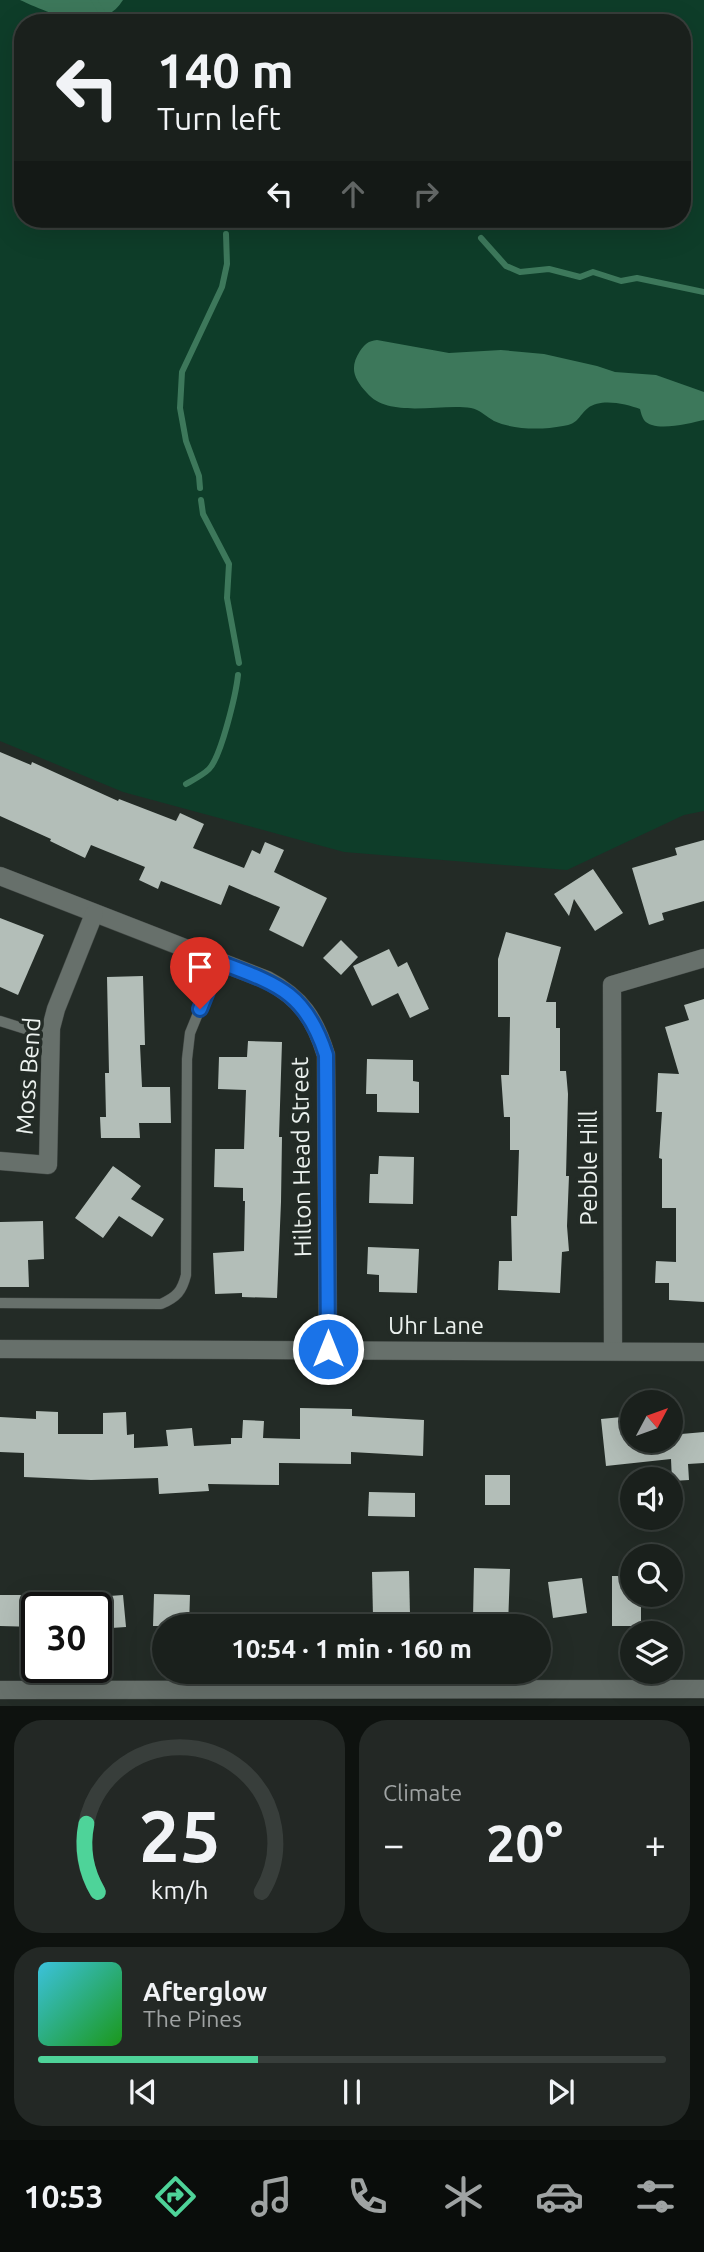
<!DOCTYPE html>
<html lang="en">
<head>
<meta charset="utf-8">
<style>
	:root { --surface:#1a201c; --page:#232825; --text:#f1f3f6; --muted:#9fa3a3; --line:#383e3b; --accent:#4ed399 }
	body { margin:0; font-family:Ubuntu,sans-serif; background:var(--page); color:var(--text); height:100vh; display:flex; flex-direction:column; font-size:26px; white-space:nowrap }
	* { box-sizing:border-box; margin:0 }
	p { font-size:23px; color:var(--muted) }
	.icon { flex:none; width:38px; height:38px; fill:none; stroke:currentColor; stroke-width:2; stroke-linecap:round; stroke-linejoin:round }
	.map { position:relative; height:1706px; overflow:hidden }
	.panel { display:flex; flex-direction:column; gap:14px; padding:14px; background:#0e120f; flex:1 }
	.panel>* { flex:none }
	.top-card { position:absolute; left:14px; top:14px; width:677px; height:214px; border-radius:28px; box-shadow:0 7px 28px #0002,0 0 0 2px var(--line); background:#1a201c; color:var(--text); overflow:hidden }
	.needle { width:46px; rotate:49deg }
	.controls { position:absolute; left:620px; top:1390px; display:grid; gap:14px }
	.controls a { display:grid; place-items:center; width:63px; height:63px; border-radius:50%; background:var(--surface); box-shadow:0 7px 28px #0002,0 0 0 2px var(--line); font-size:35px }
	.speed { position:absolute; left:21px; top:1592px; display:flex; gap:14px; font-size:35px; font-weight:700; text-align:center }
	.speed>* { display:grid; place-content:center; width:91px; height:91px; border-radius:50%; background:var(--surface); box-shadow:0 7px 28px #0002,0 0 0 2px var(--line); line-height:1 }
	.speed .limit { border:4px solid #111; border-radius:10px; background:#fff; color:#111 }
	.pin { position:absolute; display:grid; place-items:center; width:60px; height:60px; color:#fff; margin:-72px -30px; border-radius:50% 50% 50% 0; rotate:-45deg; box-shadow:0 0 7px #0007 }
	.pin .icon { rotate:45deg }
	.me { position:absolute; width:77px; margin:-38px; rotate:0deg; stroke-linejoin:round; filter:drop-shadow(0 0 5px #0008) }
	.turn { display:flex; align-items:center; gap:24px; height:147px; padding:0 28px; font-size:32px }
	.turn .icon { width:91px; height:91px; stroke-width:2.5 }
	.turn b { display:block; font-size:49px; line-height:60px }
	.lanes { display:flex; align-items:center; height:66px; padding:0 28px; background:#0003; justify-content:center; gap:35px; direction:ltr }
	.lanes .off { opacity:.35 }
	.big { font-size:52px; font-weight:700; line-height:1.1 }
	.panel .widget { flex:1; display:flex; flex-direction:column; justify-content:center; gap:10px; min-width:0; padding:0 24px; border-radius:28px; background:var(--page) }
	.panel .dial { align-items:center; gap:0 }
	.dial svg { height:182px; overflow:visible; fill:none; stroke:var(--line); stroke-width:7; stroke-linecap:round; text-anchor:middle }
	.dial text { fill:var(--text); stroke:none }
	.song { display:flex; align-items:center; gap:21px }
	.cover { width:84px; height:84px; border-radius:10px; background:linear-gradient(135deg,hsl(190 70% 55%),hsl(120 70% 35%)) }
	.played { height:7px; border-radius:4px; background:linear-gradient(90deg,var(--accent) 35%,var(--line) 35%) }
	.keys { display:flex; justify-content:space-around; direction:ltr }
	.heat { display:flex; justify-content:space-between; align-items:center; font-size:38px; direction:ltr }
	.panel .tiles { flex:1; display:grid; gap:14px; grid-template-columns:1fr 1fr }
	.widget:last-child { grid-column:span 2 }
	.trip { position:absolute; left:152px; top:1614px; width:399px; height:70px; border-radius:35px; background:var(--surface); box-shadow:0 7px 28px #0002,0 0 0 2px var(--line); font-weight:700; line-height:70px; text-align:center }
	.dock { display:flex; height:112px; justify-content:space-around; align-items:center; background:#0a0d0b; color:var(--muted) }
	.dock .icon { width:49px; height:49px }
	.dock .on { color:var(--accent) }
	.dock b { font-size:32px; color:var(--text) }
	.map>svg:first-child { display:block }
	.green { fill:#0e3d29; fill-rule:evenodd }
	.water { fill:#3d785b }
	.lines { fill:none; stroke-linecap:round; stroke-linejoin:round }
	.stream { stroke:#3d785b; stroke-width:6 }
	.building { fill:#b3beb8 }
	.service-casing { stroke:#424845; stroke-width:11 }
	.minor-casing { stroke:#424845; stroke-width:19 }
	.tertiary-casing { stroke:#424845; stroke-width:19 }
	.service { stroke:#67706b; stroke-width:10 }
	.minor { stroke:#67706b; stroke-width:18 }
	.tertiary { stroke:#67706b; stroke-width:18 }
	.route-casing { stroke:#114b97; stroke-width:18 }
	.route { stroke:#1a73e8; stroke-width:12 }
	.labels { text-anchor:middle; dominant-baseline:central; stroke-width:7; stroke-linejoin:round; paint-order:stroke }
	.street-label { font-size:24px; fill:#ebf1ee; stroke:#232b26 }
</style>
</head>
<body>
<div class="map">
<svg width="704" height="1706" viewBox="0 0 704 1706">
	<rect width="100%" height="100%" fill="#232b26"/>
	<!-- green -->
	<path class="green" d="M 0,0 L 704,0 L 704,811 L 684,815 L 567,870 L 344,852 L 123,792 L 0,741 ZM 23,23 L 682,23 L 682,219 L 23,219 Z"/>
	<!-- water -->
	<g class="water">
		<path d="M 20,0 L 123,0 C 101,36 50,14 20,0 Z"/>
		<path d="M 377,340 L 449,353 L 501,350 L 544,354 L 597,366 L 615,372 L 656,375 L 704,392 L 704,420 C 690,423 654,433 644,420 C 642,417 641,413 640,409 C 626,404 601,398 588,408 C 578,416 579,424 563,426 C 542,430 514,430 494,421 C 487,417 479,409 471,408 C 441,403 389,419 367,393 C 354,379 349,368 360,351 C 365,344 368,341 377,340 Z"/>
	</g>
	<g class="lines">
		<!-- stream -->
		<g class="stream">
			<polyline points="94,0 109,23"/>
			<polyline points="467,219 471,226"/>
			<polyline points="228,221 228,219"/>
			<polyline points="481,238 506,266 520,272 549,269 580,277 593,272 621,281 637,278 704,292"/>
			<polyline points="200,488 199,476 186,441 180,408 182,372 222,287 227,264 226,234"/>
			<polyline points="201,500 203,514 229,564 227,598 239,663"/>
			<path d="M 186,784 C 193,780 203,775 209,769 C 221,757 236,694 238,675"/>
		</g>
	</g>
	<!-- building -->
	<g class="building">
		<polygon points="0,752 31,765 32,762 118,801 119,799 176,821 180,813 204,824 193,848 244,868 252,850 260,854 265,842 284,850 274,872 327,898 303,947 269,930 280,907 229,885 221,905 161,881 158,889 139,880 145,867 91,845 85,858 50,841 51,839 0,816"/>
		<polygon points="704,840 704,901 662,913 664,920 649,925 632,868 677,855 675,848"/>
		<polygon points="593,869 623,913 595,931 574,899 569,916 554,894"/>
		<polygon points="0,918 44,935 18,995 0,987"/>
		<polygon points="506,932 561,947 546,1002 556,1002 556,1028 560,1028 560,1071 566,1071 568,1094 566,1176 569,1176 567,1226 569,1251 562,1252 560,1293 498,1290 499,1261 512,1261 511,1216 517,1216 519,1150 510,1150 510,1117 504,1117 501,1075 509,1075 510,1017 498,1017 498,959"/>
		<polygon points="341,940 358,957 341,975 323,958"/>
		<polygon points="389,949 398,967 407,962 429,1009 410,1018 398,993 372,1006 353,966"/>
		<polygon points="143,976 145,1045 140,1045 142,1087 170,1087 171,1123 139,1123 140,1138 101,1138 100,1117 106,1117 105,1073 109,1073 107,977"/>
		<polygon points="704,999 704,1302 669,1300 669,1283 655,1283 656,1261 676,1262 676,1208 662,1208 662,1159 659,1158 662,1112 656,1112 658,1073 679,1074 665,1027 689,1020 684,1005"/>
		<polygon points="248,1041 282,1042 279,1137 282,1137 281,1202 277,1298 242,1297 242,1293 215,1294 213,1253 244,1251 245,1201 243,1201 243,1188 214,1187 215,1149 244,1149 246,1090 218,1089 219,1057 247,1057"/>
		<polygon points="367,1059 413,1060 413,1081 419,1082 419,1113 377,1112 377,1094 366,1094"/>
		<polygon points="379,1156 414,1157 413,1204 369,1203 370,1174 378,1174"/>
		<polygon points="113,1166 141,1186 131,1199 164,1219 152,1237 119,1216 103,1238 75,1218"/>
		<polygon points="43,1221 44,1259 28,1260 29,1287 0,1287 0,1222"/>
		<polygon points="368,1247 419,1249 417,1293 379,1292 379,1275 367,1274"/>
		<polygon points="300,1408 352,1409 352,1416 424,1420 423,1456 351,1452 351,1464 279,1463 279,1485 208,1484 209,1491 159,1494 158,1478 91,1480 24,1477 24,1453 0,1452 0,1417 36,1419 36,1411 58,1412 58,1434 103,1434 103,1413 126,1412 127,1435 134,1434 134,1448 168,1446 166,1430 192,1428 194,1446 231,1444 231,1438 242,1438 243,1420 264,1421 263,1438 300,1439"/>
		<polygon points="632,1416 632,1440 670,1440 670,1435 704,1432 704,1463 688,1464 689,1480 672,1481 671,1459 606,1466 601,1419"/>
		<rect x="485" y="1475" width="25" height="30"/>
		<polygon points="369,1492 415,1493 415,1517 368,1516"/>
		<polygon points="474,1568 510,1569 508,1626 491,1626 491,1619 473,1618"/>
		<polygon points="409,1571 410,1615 373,1616 372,1572"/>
		<polygon points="612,1576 632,1576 632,1594 641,1594 641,1626 612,1626"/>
		<polygon points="582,1578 587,1613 553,1618 548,1582"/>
		<polygon points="154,1594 190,1595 189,1626 153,1626"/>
		<polygon points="0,1595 37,1595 37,1627 0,1626"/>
		<polygon points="123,1595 126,1627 96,1629 96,1597"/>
	</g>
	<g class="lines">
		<defs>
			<g id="service">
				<polyline points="0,1021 51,1037"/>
				<path d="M 0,1303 L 161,1304 C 177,1297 182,1291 186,1275 L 187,1059 L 190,1033 L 219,962"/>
			</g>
			<g id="minor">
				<path d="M 0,876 L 267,980 C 301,998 315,1019 326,1055 L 328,1349"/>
				<polyline points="0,1161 48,1165 51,1028 56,1009 94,914"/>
				<polyline points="613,1351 612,985 704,958"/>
				<polyline points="0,1690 704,1689"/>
			</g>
			<polyline id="tertiary" points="0,1349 704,1352"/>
		</defs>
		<!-- service casing -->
		<use href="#service" class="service-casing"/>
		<!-- minor casing -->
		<use href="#minor" class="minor-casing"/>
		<!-- tertiary casing -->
		<use href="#tertiary" class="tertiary-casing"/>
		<!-- service -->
		<use href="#service" class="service"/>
		<!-- minor -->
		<use href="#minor" class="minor"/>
		<!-- tertiary -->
		<use href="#tertiary" class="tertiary"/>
	</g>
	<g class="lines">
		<defs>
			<path id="route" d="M 200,1009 L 219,962 C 277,984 306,992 326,1055 L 328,1349"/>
		</defs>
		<!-- route casing -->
		<use href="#route" class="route-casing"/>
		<!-- route -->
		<use href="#route" class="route"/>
	</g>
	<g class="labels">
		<!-- street labels -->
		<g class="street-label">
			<text transform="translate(28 1076) rotate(-86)">Moss Bend</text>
			<text transform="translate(301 1157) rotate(-91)">Hilton Head Street</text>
			<text transform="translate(588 1168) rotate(-90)">Pebble Hill</text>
			<text x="436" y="1325">Uhr Lane</text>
		</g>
	</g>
</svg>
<div class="controls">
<a><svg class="needle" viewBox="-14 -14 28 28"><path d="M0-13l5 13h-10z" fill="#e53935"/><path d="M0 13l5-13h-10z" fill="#9fa3a3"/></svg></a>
<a><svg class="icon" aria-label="sound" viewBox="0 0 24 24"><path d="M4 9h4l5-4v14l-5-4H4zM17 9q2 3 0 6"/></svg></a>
<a><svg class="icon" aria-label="search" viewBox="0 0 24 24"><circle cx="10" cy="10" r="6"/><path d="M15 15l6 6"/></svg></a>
<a><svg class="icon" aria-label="layers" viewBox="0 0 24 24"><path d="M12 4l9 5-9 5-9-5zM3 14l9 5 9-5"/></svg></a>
</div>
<div class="speed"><div class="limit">30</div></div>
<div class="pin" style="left:200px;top:1009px;background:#d93025"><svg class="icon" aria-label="arrive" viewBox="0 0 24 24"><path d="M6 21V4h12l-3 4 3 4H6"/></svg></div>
<svg class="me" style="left:328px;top:1349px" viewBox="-20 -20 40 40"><circle r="17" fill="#1a73e8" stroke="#fff" stroke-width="3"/><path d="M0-11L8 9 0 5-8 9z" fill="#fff"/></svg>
<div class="trip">10:54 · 1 min · 160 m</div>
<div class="top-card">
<div class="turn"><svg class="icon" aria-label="left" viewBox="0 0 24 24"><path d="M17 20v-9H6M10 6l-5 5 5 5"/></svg><div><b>140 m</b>Turn left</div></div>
<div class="lanes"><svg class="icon" aria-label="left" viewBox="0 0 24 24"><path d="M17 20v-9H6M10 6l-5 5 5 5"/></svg><svg class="icon off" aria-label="ahead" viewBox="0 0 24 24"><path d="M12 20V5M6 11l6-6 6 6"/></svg><svg class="icon off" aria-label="right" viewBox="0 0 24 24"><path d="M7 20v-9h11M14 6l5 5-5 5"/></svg></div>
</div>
</div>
<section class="panel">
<div class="tiles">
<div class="widget dial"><svg viewBox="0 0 100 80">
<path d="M14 69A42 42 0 1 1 86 69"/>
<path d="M14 69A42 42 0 0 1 9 39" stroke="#4ed399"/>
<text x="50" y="56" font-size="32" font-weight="700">25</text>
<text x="50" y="72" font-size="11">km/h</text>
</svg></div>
<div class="widget"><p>Climate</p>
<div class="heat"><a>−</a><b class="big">20°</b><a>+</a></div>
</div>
<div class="widget">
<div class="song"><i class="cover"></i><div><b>Afterglow</b><p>The Pines</p></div></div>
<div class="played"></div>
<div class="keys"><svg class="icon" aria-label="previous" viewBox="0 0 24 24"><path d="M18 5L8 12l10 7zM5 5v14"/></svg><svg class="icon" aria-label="pause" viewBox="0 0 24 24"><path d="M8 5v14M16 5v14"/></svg><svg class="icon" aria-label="next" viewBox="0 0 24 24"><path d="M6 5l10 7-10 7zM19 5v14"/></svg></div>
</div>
</div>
</section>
<nav class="dock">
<b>10:53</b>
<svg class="icon on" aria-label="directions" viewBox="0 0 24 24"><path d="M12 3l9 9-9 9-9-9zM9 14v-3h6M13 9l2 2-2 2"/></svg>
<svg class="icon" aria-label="music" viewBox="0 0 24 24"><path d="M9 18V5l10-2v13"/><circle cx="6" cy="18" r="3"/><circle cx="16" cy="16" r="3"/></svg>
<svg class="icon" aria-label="phone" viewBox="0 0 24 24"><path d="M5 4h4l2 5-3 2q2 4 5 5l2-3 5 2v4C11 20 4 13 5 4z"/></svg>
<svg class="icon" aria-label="climate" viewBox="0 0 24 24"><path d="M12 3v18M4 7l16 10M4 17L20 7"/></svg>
<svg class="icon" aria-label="car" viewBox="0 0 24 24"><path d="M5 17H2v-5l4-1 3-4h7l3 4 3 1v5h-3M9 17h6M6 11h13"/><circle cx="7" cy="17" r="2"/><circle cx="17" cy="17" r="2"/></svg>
<svg class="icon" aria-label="filters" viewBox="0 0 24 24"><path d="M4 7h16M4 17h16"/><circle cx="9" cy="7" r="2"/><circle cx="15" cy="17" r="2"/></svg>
</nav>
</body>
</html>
